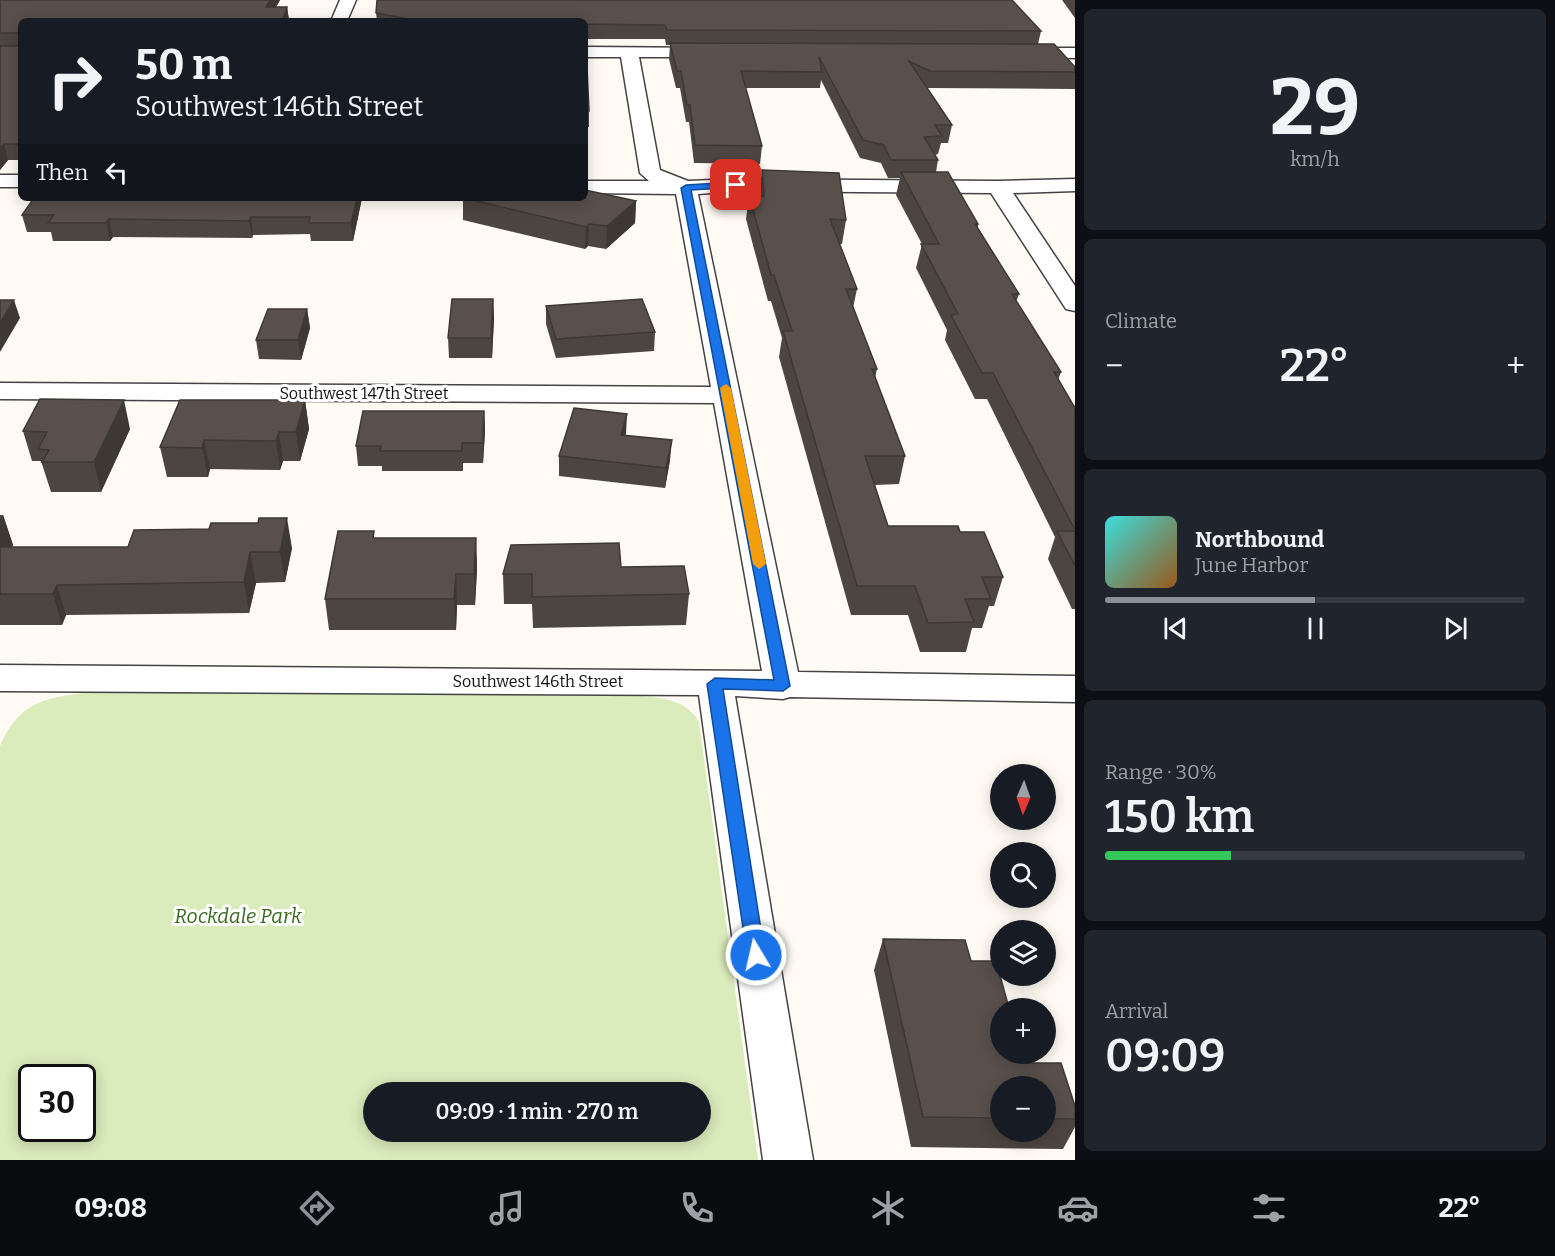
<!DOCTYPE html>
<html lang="en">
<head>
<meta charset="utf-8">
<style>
	:root { --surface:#171b24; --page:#20242c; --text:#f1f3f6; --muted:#9ea1a6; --line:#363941; --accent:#8c9099 }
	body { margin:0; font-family:Bitter,serif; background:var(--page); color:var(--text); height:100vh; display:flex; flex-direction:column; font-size:22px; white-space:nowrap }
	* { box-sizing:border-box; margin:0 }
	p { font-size:20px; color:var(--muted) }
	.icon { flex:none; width:33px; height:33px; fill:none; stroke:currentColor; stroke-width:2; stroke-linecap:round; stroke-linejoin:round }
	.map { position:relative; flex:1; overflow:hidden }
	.panel { display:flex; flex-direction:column; gap:9px; padding:9px; background:#0d0f14; width:480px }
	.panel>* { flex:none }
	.top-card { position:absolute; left:18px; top:18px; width:570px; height:183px; border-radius:9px; box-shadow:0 3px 15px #0003; background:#171b24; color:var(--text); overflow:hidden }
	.needle { width:39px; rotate:182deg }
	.tools { position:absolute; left:990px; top:764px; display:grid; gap:12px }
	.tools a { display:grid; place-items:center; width:66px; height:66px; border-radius:50%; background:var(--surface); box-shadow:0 3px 15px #0003; font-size:30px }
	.speed { position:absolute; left:18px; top:1064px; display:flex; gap:12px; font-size:30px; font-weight:700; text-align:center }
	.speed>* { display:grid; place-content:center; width:78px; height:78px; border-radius:50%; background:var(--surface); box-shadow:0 3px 15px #0003; line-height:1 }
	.speed .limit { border:3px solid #111; border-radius:9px; background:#fff; color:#111 }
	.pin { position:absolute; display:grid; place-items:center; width:51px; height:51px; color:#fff; margin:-26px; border-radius:12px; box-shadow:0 3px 9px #0006 }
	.me { position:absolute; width:66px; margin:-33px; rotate:351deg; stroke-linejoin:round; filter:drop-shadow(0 0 4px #0008) }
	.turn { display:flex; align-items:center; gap:21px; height:126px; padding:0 18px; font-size:27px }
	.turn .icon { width:78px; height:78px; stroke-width:2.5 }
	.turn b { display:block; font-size:42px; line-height:51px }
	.then { display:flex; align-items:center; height:57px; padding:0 18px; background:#0003; gap:12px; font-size:22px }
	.big { font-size:45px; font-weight:600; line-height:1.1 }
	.panel .card { flex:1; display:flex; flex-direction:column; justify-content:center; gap:9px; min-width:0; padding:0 21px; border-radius:9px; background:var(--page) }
	.panel .dial { align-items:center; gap:0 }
	.dial b { font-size:78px; line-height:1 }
	.song { display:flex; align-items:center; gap:18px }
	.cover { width:72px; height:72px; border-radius:9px; background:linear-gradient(135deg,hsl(180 70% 55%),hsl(30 70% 35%)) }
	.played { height:6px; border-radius:3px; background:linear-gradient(90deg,var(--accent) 50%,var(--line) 50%) }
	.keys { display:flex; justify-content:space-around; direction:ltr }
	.heat { display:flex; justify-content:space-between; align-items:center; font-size:33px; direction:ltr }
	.charge { height:9px; border-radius:4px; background:linear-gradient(90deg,#34c759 30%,var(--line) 0) }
	.trip { position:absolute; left:363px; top:1082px; width:348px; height:60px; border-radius:30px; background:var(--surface); box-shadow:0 3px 15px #0003; font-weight:600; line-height:60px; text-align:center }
	.tab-bar { display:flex; height:96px; justify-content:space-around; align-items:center; background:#090b0e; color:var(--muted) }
	.tab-bar .icon { width:42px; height:42px }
	.tab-bar .active { color:var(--accent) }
	.tab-bar b { font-size:27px; color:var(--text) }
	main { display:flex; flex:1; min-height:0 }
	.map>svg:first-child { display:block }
	.green { fill:#daebbc; fill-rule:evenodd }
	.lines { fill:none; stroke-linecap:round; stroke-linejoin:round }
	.minor-casing { stroke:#434343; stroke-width:3 }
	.minor { fill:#fff; fill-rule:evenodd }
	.wall { fill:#4d4541; fill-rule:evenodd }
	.shaded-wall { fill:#3e3835 }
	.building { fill:#59504c; stroke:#3e3835; stroke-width:1.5 }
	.route { fill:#1a73e8; stroke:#114b97; stroke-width:1.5 }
	.slow { fill:#f59e0b }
	.labels { text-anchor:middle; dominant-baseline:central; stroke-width:6; stroke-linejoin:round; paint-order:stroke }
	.street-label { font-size:16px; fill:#101010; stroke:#fff }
	.near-park-label { font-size:20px; font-style:italic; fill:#386a1e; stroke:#fff }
</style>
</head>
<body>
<main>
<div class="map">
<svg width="1075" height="1160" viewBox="0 0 1075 1160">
	<rect width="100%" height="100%" fill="#fffbf4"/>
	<!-- green -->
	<path class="green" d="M 96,692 L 642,696 C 664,698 688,701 699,722 L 758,1160 L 0,1160 L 0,746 C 19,700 50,696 96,692 ZM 32,1077 L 82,1077 L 82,1128 L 32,1128 ZM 374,1092 L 700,1092 L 700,1131 L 374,1131 Z"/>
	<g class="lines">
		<defs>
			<g id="minor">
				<polygon points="340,0 356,0 347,21 331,21"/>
				<polygon points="585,47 721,48 724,52 721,56 715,57 639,57 660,170 688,181 737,179 998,181 1075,179 1075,191 1013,193 1075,286 1075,311 1066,309 991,193 737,191 698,194 798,672 1075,676 1075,702 790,697 783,699 735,696 813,1160 763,1160 699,695 0,691 0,665 762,671 714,403 0,399 0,383 711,387 676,194 585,193 585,181 649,181 640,173 621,57 585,57"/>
				<polygon points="1019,48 1075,48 1075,58 1013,57 1010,53 1013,49"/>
				<rect x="0" y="175" width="21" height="12"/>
			</g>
		</defs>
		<!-- minor casing -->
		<use href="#minor" class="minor-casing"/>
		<!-- minor -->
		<use href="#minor" class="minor"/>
	</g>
	<!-- wall -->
	<g class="wall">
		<polygon points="0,0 280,0 276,7 287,7 289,20 21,21 21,160 8,160 0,170"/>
		<polygon points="1062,0 1075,0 1075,18"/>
		<polygon points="376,13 1041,31 1038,44 1075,67 1075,89 927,88 952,125 948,143 941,143 938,154 935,155 938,160 936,172 978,224 978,228 1019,294 1016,302 1061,372 1058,380 1075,408 1075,609 1072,609 1048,559 1055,537 987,399 975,399 945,340 947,330 916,268 922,244 896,195 900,178 888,178 881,163 860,158 821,80 820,88 746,88 762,146 760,164 694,163 689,122 686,122 680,88 676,88 669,59 670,45 666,45 665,39 585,39 585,40 585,21 377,21"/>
		<polygon points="585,44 589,111 589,127 585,127"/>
		<polygon points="585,132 587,145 586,161 585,161"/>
		<polygon points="762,170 846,220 842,244 840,244 857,289 853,308 877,369 875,378 905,456 899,484 875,485 888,526 960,532 1003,577 994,606 989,606 982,628 972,628 966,652 920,652 908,615 851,615 779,357 782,338 771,301 768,301 746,219 749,195 759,196"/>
		<polygon points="34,198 362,198 353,241 311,241 310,234 253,235 252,238 113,237 110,241 53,241 51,232 27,232 22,215"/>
		<polygon points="463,198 636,201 635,223 606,249 588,246 585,249 463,220"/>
		<polygon points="493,299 494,318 492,358 449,358 448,338"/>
		<polygon points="546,306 655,332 654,351 556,358 546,324"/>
		<polygon points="307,309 310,328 301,360 259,359 256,340"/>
		<polygon points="305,400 309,429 300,461 283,461 280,470 210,469 208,477 167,477 160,447"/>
		<polygon points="484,411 485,431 483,463 463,463 463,471 382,471 382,466 358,466 356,446"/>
		<polygon points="130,429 101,492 51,492 41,461 32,461 23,431"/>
		<polygon points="625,435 670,460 665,488 559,476 559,456"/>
		<polygon points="0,515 3,515 13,545 12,547 128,547 209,529 292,548 285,582 256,583 249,613 66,615 62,625 0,625"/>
		<polygon points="374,531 374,538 476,538 477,569 475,605 457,605 456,630 329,630 325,599"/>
		<polygon points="621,567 689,594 686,625 533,628 532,604 504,604 503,574"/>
		<path d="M 883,939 L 971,961 L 1025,1063 L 1075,1106 L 1075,1127 L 1063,1149 L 911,1147 L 874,970 ZM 1000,1086 L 1046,1086 L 1046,1131 L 1000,1131 Z"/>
	</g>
	<!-- shaded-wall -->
	<g class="shaded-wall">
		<polygon points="270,0 280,0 268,21 266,7"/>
		<polygon points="287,7 289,21 283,20"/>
		<polygon points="4,144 8,160 0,170 0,148"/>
		<polygon points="357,198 362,198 353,241 351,223"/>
		<polygon points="636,201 635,223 606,249 607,226"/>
		<polygon points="251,217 253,235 252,238 249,221"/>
		<polygon points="109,219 113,237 110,241 106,223"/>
		<polygon points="589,224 588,246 585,249 586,227"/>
		<polygon points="493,299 494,318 492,358 491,338"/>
		<polygon points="14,300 20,318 0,352 0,323"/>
		<polygon points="307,309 310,328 301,360 298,340"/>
		<polygon points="124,400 130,429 101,492 94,462"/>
		<polygon points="305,400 309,429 300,461 296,432"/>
		<polygon points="484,411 485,431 483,463 483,443"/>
		<polygon points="627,414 626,434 620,455 621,435"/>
		<polygon points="279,432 283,461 280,470 276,441"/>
		<polygon points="204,440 210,469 208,477 202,448"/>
		<polygon points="672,440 670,460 665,488 666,468"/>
		<polygon points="3,515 13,545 0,572 0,520"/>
		<polygon points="287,518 292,548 285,582 280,552"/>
		<polygon points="476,538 477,569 475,605 474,574"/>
		<polygon points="250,552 256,583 249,613 244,582"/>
		<polygon points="456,574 457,605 456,630 454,599"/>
		<polygon points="57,585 66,615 62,625 53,594"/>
	</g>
	<!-- building -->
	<g class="building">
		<polygon points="0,0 270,0 266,7 287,7 283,20 289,20 289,21 21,21 21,144 4,144 0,148 0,46 19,46 19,33 0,33"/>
		<polygon points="377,0 1012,0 1041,31 667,30 665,25 585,24 585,28 585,21 420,21 376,13"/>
		<polygon points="670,43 1054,44 1075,67 1075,72 930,71 909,61 952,125 935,125 942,136 924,137 938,160 891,160 884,145 863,140 819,57 822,72 741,71 762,146 695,145 690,105 687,105 681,71 677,71"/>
		<polygon points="585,44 586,45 589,111 585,111"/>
		<polygon points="762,170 839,173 846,220 830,219 857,289 846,289 877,369 872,369 905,456 865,456 888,526 958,526 960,532 984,532 1003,577 982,577 991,599 965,599 974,622 928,623 915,586 857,586 783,331 792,331 774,275 771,275 749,195 764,196"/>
		<polygon points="901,172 948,172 978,224 975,224 1019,294 1012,294 1061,372 1054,372 1075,408 1075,530 993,373 982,373 951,315 958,314 921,244 939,244"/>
		<polygon points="585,190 636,201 607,226 589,224 586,227 464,198 585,198"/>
		<polygon points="34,198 357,198 351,223 309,223 310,217 251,217 249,221 109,219 106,223 48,223 54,215 22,215"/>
		<polygon points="452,299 493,299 491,338 448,338"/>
		<polygon points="642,299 655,332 556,339 546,306"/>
		<polygon points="0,300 14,300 0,323"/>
		<polygon points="268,309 307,309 298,340 256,340"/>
		<polygon points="40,399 124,400 94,462 42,462 49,450 38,449 47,432 23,431"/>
		<polygon points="180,400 305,400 296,432 279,432 276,441 204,440 202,448 160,447"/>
		<polygon points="574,408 627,414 621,435 672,440 666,468 559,456"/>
		<polygon points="363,411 484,411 483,443 462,443 462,451 380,451 381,446 356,446"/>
		<polygon points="259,518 287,518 280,552 250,552 244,582 57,585 53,594 0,594 0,547 128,547 134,530 209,529 211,523 258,523"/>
		<polygon points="338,531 374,531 373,538 476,538 474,574 456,574 454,599 325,599"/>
		<polygon points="1057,531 1075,531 1075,566"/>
		<polygon points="619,543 621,567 684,566 689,594 532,597 532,574 503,574 511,545"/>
		<polygon points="883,939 965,940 971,961 996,961 1009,1008 1000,1008 1000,1053 1022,1053 1025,1063 1061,1063 1075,1106 1075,1119 1046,1119 1046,1086 1000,1086 1000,1118 923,1117"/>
	</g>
	<!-- route -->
	<polygon class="route" points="736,182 741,185 740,187 691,190 790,686 783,691 723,689 765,955 762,960 756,963 749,960 747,955 707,684 715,678 774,680 681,188 686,185"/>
	<!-- slow -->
	<polygon class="slow" points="726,384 731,388 766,564 759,569 753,564 720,388"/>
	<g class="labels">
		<!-- street labels -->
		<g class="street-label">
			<text x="364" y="393">Southwest 147th Street</text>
			<text x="538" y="681">Southwest 146th Street</text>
		</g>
		<!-- near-park labels -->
		<g class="near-park-label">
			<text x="238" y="916">Rockdale Park</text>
		</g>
	</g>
</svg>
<div class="tools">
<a><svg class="needle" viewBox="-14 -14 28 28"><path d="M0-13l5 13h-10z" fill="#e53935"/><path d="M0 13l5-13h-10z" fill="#9ea1a6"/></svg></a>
<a><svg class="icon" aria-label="search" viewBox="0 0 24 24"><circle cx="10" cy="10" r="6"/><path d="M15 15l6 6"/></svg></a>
<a><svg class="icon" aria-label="layers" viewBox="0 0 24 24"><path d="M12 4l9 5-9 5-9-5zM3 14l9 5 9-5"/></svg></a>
<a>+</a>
<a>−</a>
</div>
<div class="speed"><div class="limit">30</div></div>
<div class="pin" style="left:736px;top:185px;background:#d93025"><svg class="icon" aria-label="arrive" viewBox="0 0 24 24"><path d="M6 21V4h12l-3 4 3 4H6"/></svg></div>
<svg class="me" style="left:756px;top:955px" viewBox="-20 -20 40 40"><circle r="17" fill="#1a73e8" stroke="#fff" stroke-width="3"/><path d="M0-11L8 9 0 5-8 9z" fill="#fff"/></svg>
<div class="trip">09:09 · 1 min · 270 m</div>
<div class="top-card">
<div class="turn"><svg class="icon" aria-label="right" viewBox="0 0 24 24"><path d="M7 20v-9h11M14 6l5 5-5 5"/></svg><div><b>50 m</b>Southwest 146th Street</div></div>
<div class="then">Then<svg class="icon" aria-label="left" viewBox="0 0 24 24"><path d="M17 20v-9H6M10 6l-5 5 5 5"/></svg></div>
</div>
</div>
<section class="panel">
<div class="card dial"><b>29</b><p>km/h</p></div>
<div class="card"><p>Climate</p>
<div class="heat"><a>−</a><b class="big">22°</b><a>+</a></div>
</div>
<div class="card">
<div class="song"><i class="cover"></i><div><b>Northbound</b><p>June Harbor</p></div></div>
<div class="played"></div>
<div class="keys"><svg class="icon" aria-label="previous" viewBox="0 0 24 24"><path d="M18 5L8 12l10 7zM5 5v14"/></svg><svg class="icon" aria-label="pause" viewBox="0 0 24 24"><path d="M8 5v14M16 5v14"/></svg><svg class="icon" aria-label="next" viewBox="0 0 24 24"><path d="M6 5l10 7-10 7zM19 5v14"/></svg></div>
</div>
<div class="card"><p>Range · 30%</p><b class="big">150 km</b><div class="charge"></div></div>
<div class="card"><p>Arrival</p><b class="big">09:09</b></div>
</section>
</main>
<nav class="tab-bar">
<b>09:08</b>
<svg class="icon active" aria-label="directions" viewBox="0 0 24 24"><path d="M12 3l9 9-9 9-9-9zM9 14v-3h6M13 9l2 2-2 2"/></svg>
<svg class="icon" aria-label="music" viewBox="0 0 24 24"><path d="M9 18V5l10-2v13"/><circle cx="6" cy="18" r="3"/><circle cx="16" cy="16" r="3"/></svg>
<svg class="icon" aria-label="phone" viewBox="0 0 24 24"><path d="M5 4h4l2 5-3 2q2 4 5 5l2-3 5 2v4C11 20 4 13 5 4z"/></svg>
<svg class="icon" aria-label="climate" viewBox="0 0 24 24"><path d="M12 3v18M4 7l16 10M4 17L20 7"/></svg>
<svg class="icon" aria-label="car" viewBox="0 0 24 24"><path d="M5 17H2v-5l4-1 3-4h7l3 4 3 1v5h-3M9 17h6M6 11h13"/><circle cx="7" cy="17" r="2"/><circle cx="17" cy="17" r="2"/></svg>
<svg class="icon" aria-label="filters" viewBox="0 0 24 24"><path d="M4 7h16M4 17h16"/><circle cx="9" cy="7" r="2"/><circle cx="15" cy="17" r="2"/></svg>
<b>22°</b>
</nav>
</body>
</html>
